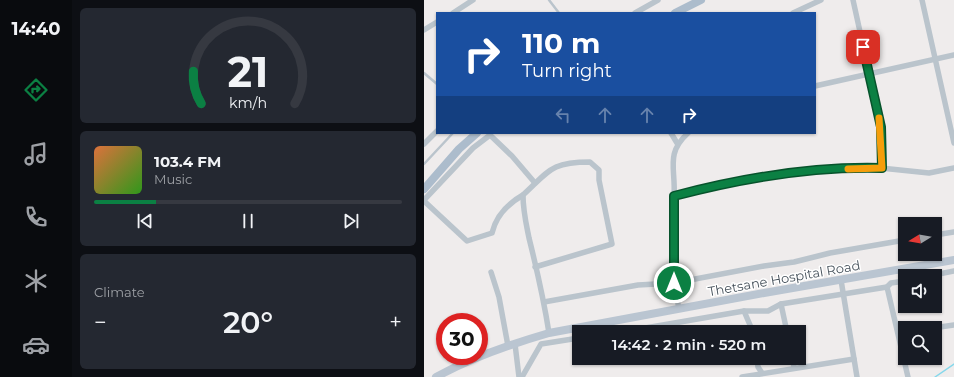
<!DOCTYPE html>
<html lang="en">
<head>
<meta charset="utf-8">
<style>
	:root { --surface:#171b24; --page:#242831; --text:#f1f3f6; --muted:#9ea1a6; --line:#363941; --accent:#0b8043 }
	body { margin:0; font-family:Montserrat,sans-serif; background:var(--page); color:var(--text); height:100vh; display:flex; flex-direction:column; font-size:15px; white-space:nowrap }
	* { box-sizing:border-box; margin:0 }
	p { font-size:13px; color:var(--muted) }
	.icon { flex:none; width:22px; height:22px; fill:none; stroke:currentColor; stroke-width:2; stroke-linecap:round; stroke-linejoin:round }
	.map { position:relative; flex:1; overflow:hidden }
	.side { display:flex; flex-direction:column; gap:8px; padding:8px; background:#0d0f14; width:352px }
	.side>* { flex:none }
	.hud { position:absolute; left:12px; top:12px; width:380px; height:122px; border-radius:0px; box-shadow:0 1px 3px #0004; background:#1a4fa0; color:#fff; overflow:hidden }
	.needle { width:26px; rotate:259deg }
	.buttons { position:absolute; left:474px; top:217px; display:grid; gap:8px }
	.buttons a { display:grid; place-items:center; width:44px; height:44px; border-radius:0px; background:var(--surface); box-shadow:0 1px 3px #0004; font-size:20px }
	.speed { position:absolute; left:12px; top:313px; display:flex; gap:8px; font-size:20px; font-weight:700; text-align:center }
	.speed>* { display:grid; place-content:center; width:52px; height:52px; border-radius:50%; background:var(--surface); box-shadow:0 1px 3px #0004; line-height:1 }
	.speed .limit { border:6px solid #d22; background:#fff; color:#111 }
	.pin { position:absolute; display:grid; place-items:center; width:34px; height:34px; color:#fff; margin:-17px; border-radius:8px; box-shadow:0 2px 6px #0006 }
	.me { position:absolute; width:44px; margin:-22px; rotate:0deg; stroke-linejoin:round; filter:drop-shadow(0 0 3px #0008) }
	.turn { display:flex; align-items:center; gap:14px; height:84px; padding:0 20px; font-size:18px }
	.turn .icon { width:52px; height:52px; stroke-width:2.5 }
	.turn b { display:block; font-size:28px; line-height:34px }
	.lanes { display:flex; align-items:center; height:38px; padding:0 20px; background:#0003; justify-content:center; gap:20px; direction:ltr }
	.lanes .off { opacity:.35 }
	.big { font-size:30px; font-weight:600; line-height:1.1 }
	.side .tile { flex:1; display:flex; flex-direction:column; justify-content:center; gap:6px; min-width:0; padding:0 14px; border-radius:6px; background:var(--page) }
	.side .dial { align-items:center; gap:0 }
	.dial svg { height:104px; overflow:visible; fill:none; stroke:var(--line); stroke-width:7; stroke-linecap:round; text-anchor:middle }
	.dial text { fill:var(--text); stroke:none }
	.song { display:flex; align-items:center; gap:12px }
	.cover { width:48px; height:48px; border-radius:6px; background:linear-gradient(135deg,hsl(20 70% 55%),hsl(110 70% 35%)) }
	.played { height:4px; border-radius:2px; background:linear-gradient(90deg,var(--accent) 20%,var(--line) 20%) }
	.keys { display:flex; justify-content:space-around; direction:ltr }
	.heat { display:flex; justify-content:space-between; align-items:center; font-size:22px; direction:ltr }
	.trip { position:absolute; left:148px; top:325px; width:234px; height:40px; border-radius:0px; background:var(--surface); box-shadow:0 1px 3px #0004; font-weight:600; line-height:40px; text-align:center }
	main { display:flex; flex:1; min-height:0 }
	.tabs { display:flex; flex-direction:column; width:72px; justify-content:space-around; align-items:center; background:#090b0e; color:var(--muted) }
	.tabs .icon { width:28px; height:28px }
	.tabs .current { color:var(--accent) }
	.tabs b { font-size:18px; color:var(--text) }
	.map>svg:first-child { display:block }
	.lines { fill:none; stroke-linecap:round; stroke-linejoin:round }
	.stream { stroke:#86d8eb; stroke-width:1.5 }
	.service { stroke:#bac4cc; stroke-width:2.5 }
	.minor { stroke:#bac4cc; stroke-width:5.5 }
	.secondary { stroke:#bac5d1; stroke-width:8 }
	.primary { stroke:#acbccc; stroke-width:8 }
	.route-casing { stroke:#07532c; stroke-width:10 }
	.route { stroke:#0b8043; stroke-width:7 }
	.slow { stroke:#f59e0b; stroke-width:7 }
	.labels { text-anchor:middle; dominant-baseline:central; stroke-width:3; stroke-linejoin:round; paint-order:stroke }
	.street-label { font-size:13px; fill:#45505a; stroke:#fff }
</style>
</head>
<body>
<main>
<nav class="tabs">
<b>14:40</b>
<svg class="icon current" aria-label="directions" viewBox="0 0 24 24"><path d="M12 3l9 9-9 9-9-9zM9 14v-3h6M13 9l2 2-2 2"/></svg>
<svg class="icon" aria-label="music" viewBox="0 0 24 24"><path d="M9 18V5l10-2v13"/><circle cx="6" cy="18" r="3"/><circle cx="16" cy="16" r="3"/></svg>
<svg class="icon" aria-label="phone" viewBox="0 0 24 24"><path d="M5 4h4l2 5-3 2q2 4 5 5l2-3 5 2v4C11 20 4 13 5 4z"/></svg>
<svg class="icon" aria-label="climate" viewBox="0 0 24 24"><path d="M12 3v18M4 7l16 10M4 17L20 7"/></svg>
<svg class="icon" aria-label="car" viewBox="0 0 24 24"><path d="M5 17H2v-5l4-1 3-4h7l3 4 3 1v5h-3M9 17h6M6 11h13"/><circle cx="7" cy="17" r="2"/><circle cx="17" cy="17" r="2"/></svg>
</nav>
<section class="side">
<div class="tile dial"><svg viewBox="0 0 100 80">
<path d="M14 69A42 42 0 1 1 86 69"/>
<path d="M14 69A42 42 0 0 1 8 44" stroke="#0b8043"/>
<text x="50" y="56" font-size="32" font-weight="700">21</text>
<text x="50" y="72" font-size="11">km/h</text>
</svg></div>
<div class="tile">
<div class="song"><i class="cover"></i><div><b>103.4 FM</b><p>Music</p></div></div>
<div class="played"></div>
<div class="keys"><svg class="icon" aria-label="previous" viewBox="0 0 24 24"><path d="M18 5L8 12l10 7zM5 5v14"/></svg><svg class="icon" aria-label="pause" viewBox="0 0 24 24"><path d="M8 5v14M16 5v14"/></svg><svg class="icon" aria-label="next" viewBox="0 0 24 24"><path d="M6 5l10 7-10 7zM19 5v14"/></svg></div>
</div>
<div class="tile"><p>Climate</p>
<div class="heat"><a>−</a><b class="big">20°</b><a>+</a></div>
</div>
</section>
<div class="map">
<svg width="530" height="377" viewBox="0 0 530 377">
	<rect width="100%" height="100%" fill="#efecec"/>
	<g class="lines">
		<!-- stream -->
		<polyline class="stream" points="511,377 530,364"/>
		<!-- service -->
		<g class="service">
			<polyline points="125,0 135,13"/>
			<polyline points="0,73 13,84"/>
			<polyline points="0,164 29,133"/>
		</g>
		<!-- minor -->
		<g class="minor">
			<polyline points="429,0 457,127 458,168"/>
			<polyline points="498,0 530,143"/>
			<polyline points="29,13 49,0"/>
			<polyline points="211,13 234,0"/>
			<polyline points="369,13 397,0"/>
			<polyline points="0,30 13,22"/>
			<polyline points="391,86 530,55"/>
			<polyline points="247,133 253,143"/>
			<polyline points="0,144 13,131"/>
			<path d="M 250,196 C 252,169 241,154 264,133"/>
			<polyline points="0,200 49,148 66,135 88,156 111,183"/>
			<path d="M 0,201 L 43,241 L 68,233 C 72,216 85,203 99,195"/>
			<polyline points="511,235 530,232"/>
			<path d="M 111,267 L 188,244 L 175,180 L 175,170 L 166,162 C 127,162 126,170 99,195 C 99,211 102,223 105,238 C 113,270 120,301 125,333"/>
			<polyline points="67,272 75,297 84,346"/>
			<polyline points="505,276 530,271"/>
			<polyline points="417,280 433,377"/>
			<polyline points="463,287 484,377"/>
			<polyline points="120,302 214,285 250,283 340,266 370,262 406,253 481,240"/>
			<polyline points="357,304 363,332"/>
			<polyline points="255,309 250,283 250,196 314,180 364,173 447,167 505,173 530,168"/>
			<polyline points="320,311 329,332"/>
			<polyline points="509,328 530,325"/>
			<polyline points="198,332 320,311 344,311 357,304 463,287 467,283 481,281"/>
			<polyline points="474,332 481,331"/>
			<polyline points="91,344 95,377"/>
			<polyline points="333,358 334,367 338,373"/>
			<polyline points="368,358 370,367"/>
			<polyline points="98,377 117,344 155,338"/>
			<polyline points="318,377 430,359"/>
		</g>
		<!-- secondary -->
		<path class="secondary" d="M 12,377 C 47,358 87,344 125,333 L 340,293 L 530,260"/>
		<!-- primary -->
		<g class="primary">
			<polyline points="251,13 277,0"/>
			<polyline points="0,189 35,149 53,133"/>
		</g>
	</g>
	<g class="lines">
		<defs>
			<path id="route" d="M 250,283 L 250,196 C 318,178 388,166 458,168 L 457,127 L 439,47"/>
		</defs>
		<!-- route casing -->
		<use href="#route" class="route-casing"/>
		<!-- route -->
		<use href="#route" class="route"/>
		<!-- slow -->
		<polyline class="slow" points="424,169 458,168 455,118"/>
	</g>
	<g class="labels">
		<!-- street labels -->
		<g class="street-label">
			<text transform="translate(360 278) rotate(-10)">Thetsane Hospital Road</text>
		</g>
	</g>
</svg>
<div class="buttons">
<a><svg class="needle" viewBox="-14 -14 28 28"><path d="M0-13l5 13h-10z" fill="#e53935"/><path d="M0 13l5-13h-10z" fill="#9ea1a6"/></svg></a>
<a><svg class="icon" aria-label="sound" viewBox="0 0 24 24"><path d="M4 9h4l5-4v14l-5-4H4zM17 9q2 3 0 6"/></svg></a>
<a><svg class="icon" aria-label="search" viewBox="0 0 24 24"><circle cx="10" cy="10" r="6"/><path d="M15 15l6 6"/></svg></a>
</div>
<div class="speed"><div class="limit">30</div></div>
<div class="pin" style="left:439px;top:47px;background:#d93025"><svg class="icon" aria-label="arrive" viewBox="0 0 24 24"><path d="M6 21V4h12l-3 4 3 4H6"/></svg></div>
<svg class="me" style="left:250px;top:283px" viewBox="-20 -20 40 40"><circle r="17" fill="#0b8043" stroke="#fff" stroke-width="3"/><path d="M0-11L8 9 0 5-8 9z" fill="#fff"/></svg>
<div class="trip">14:42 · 2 min · 520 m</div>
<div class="hud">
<div class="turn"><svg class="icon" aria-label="right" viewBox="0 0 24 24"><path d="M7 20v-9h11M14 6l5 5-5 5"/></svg><div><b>110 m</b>Turn right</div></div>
<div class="lanes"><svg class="icon off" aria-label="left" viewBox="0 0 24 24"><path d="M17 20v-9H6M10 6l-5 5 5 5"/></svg><svg class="icon off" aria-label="ahead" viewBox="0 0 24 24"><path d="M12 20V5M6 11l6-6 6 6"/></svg><svg class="icon off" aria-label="ahead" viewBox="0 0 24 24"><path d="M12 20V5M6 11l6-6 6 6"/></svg><svg class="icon" aria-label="right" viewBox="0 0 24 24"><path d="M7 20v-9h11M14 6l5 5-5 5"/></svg></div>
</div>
</div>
</main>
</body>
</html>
